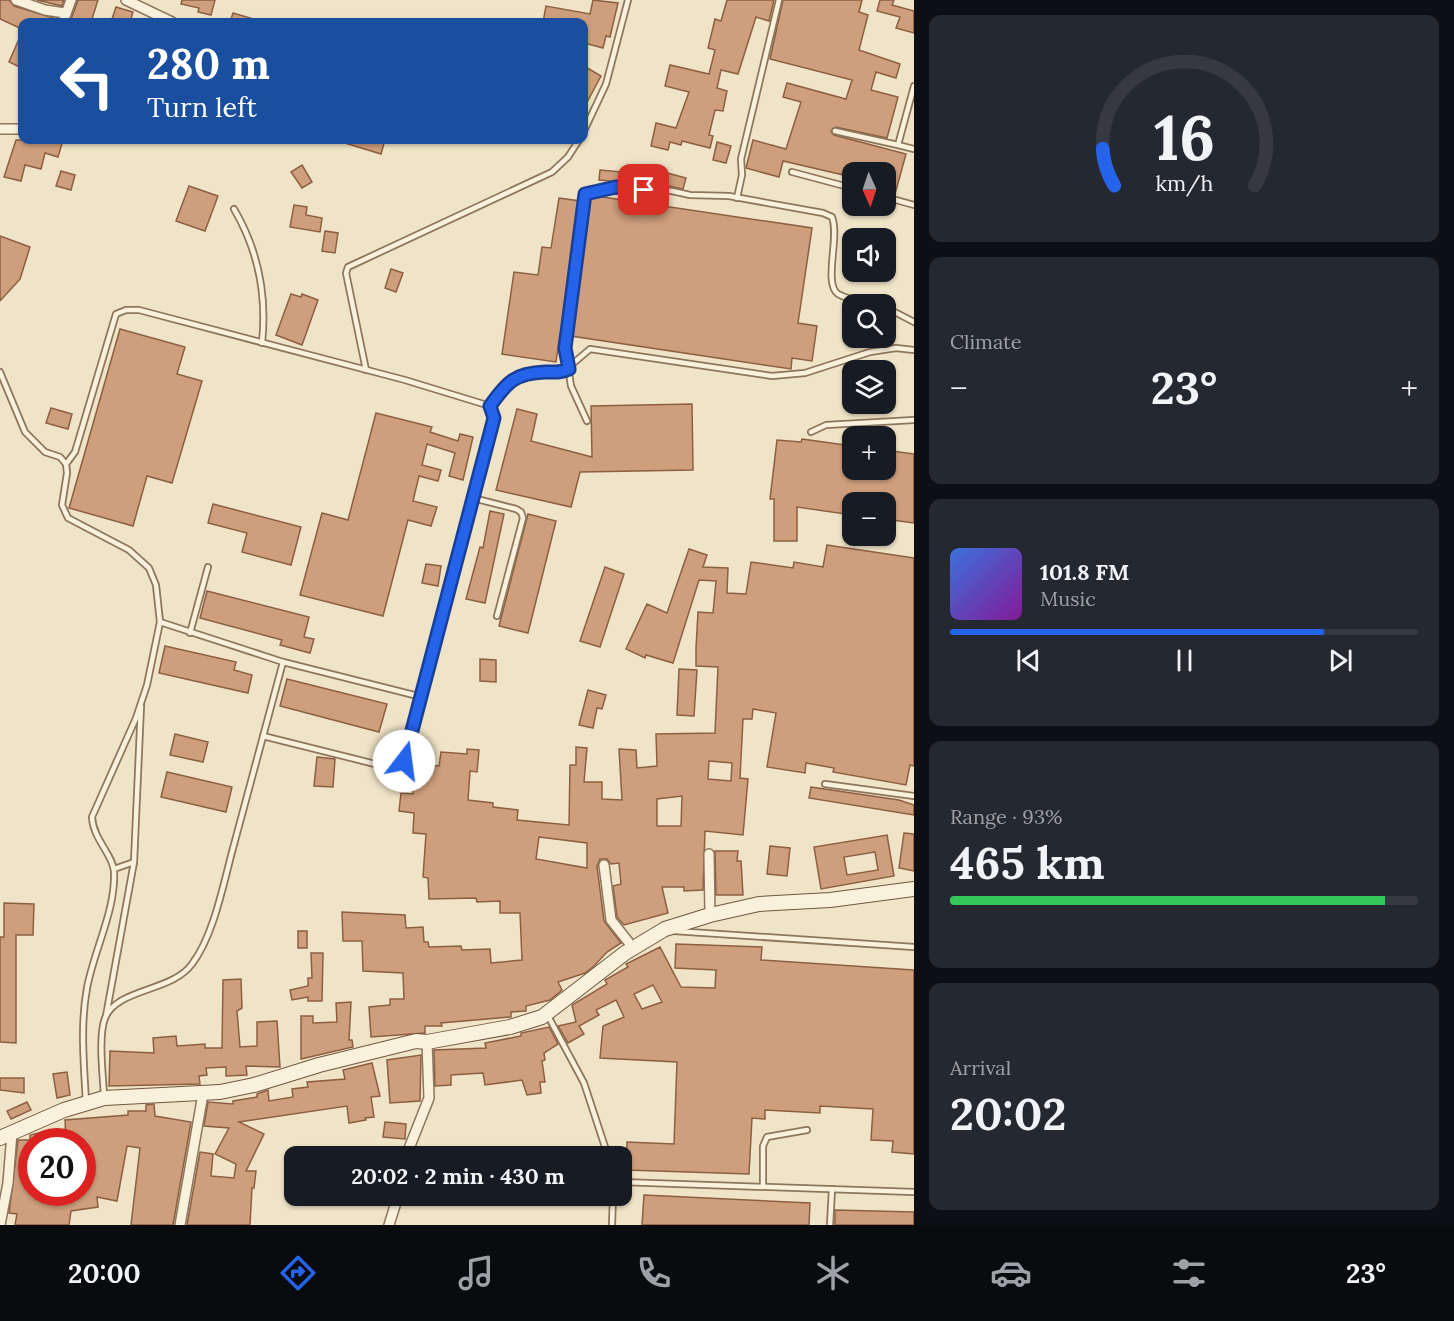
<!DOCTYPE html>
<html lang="en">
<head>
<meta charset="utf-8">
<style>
	:root { --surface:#171b24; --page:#242831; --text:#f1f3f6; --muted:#9ea1a6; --line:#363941; --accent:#2563eb }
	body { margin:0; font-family:Lora,serif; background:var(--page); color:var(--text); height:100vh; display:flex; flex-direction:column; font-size:22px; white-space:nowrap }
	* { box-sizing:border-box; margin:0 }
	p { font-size:20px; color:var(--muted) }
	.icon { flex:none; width:33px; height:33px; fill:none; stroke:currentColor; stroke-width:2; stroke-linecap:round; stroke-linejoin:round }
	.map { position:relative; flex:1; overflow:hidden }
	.details { display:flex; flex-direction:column; gap:15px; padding:15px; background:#0d0f14; width:540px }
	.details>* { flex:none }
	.hud { position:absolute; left:18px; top:18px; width:570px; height:126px; border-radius:12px; box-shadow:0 2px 4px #0004; background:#1a4fa0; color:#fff; overflow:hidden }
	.needle { width:39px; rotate:177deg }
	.tools { position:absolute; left:842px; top:162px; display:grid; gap:12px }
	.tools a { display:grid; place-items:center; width:54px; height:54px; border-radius:12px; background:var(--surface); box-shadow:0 2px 4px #0004; font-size:30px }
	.speed { position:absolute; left:18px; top:1128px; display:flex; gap:12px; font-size:30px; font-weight:700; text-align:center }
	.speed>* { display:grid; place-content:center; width:78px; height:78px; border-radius:50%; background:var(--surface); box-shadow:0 2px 4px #0004; line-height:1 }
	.speed .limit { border:9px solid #d22; background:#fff; color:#111 }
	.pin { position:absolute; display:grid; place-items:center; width:51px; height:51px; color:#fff; margin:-26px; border-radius:12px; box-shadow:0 3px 9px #0006 }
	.me { position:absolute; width:66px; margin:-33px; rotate:15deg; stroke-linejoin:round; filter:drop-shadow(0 0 4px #0008) }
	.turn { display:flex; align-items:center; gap:21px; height:126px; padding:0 30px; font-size:27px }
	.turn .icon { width:78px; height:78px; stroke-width:2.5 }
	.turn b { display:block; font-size:42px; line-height:51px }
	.big { font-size:45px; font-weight:700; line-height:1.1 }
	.details .card { flex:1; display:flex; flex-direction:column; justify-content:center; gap:9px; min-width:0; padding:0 21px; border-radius:12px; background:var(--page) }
	.details .dial { align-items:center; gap:0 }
	.dial svg { height:156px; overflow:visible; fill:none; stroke:var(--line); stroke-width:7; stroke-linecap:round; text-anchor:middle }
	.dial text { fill:var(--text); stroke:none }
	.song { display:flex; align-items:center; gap:18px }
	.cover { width:72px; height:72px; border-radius:9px; background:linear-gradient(135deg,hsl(220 70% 55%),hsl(290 70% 35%)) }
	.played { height:6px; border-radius:3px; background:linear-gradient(90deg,var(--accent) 80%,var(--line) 80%) }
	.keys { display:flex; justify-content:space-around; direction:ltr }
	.heat { display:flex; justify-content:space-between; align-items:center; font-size:33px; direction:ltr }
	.charge { height:9px; border-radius:4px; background:linear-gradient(90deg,#34c759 93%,var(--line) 0) }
	.trip { position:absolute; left:284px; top:1146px; width:348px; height:60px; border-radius:12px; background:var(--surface); box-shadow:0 2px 4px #0004; font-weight:700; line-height:60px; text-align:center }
	.menu { display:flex; height:96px; justify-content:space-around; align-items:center; background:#090b0e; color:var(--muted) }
	.menu .icon { width:42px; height:42px }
	.menu .current { color:var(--accent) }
	.menu b { font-size:27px; color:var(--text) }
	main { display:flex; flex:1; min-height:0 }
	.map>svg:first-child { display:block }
	.building { fill:#cf9f7d; stroke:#8d5f41; stroke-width:1.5; fill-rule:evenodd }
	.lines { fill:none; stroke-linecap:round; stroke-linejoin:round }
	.lane-casing { stroke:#8d765c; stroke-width:8 }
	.street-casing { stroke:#8d765c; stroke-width:12 }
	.secondary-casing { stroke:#6f573f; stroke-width:16 }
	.lane { stroke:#faf1dc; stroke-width:4.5 }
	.street { stroke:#faf1dc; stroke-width:9 }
	.secondary { stroke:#faf1dc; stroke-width:14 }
	.route-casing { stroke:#184099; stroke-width:15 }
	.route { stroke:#2563eb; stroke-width:10 }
</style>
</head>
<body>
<main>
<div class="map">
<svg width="914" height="1225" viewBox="0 0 914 1225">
	<rect width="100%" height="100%" fill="#f0e4c8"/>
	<!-- building -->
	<g class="building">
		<polygon points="0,0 9,0 14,6 57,19 56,22 22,22 22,29 0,19"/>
		<polygon points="37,0 64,0 62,6"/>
		<polygon points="78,0 98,0 91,22 70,22"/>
		<polygon points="182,0 215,0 211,15 198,12 199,8 181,4"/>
		<polygon points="593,0 618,3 610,37 606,36 603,48 584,43 584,22 543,22 546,6 590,14"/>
		<polygon points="727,0 774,0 769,21 756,17 738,74 721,70 717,88 727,91 723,111 715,110 709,135 713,136 710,148 682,141 681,145 670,142 668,150 651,146 656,123 676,128 689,92 665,86 670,65 709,74 715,50 708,48 715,19 721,21"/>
		<polygon points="783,0 862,0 859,12 868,15 859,50 900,64 896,78 876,72 871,90 898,97 887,138 836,127 831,131 834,135 906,154 895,194 885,191 885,172 852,172 852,177 783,161 779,177 746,168 753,140 786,149 801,102 783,97 787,83 846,99 852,80 770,59"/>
		<polygon points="880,0 894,0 892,5 914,11 914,33 896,28 900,17 877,11"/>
		<polygon points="116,7 133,12 130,22 111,22"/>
		<polygon points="233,13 257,20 257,22 230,22"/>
		<polygon points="22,32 22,68 9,62"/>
		<polygon points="584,66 601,76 584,108"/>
		<polygon points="16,140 63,140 58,157 45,153 41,169 25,165 21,181 4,177"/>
		<polygon points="335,140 385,140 381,154"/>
		<polygon points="717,142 731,146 726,163 713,160"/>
		<polygon points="302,165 312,182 302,188 291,172"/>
		<polygon points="600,170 654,175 656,170 686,178 683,189 643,181 643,184 599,180"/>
		<polygon points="61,171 75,175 71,190 56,186"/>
		<polygon points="189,186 218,196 205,231 176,221"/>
		<polygon points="596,196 812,228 798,323 817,326 812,361 792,358 791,369 571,336 588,202 590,197"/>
		<polygon points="559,198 580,201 562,335 560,334 556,362 502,354 514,272 538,275 542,247 551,248"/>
		<polygon points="294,205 307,207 306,215 322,218 320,232 290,227"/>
		<polygon points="325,231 338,233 335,253 322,251"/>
		<polygon points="0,236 30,247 20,279 0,301"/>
		<polygon points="391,269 403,273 396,292 385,288"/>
		<polygon points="291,294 301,297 302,294 318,300 302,345 276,335"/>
		<polygon points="120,329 185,347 177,374 202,381 172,483 147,476 133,526 69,508"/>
		<polygon points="692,404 693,470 580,472 571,507 496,490 517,409 537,414 531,441 592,457 591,406"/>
		<polygon points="51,408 72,414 68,429 46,423"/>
		<polygon points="376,413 432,427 430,432 458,441 460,434 473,437 463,480 449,476 455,453 427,444 422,465 441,470 438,481 419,476 413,501 437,507 431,526 408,520 383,616 300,595 322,513 348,520"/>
		<polygon points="802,439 852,446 852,470 885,470 885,450 914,454 914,523 885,519 885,502 852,502 852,515 797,507 797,541 774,541 774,499 770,499 777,440 801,442"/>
		<polygon points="213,504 301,527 291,565 242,552 247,533 208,523"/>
		<polygon points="490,511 504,514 485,603 466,599 480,547 483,548"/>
		<polygon points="528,514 556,521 528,633 499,626"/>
		<path d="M 827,545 L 914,558 L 914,766 L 910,765 L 906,785 L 833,772 L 834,768 L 806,763 L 805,773 L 767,767 L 776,713 L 753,709 L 752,719 L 743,719 L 740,778 L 748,779 L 743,835 L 705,831 L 703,890 L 684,891 L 684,887 L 662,887 L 668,913 L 624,925 L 617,917 L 613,886 L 621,884 L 619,863 L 611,864 L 607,859 L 600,859 L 597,866 L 604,921 L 621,943 L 607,952 L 594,966 L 585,973 L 558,982 L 562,990 L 550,1000 L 526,1006 L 526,1011 L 511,1012 L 511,1017 L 441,1023 L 442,1026 L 425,1026 L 425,1033 L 371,1037 L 369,1007 L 390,1005 L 390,999 L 404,999 L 403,973 L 363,971 L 362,941 L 343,941 L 342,912 L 405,915 L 406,928 L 423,927 L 424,942 L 428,942 L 429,947 L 461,946 L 462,950 L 490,949 L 491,963 L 522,960 L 520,913 L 500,913 L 500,901 L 477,902 L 476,898 L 429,899 L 428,878 L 423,877 L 426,834 L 413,833 L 414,813 L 399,811 L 401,793 L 413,794 L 415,764 L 439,766 L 441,752 L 467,754 L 467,749 L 479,750 L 477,772 L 470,771 L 468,800 L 493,803 L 493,807 L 518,810 L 517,820 L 569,825 L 570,765 L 576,765 L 576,747 L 587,748 L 584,782 L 602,782 L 602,799 L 622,800 L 619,749 L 636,750 L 637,768 L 657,766 L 656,734 L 715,733 L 718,667 L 696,666 L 696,648 L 698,612 L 713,613 L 716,581 L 699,580 L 673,663 L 646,655 L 645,658 L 626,649 L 647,604 L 667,613 L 689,549 L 707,555 L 703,567 L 728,568 L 727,593 L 746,594 L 751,562 L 793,568 L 794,562 L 823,567 ZM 709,761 L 732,763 L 731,781 L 708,779 ZM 682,796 L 681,826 L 657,826 L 657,799 ZM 539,837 L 587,843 L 587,868 L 536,859 Z"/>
		<polygon points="426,564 441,566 438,586 422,583"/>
		<polygon points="605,567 624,574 600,647 580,641"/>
		<polygon points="207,591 309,617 304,637 314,639 310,653 280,645 282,640 200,618"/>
		<polygon points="165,646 236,662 234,670 252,675 248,693 159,673"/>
		<polygon points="480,659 496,660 496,682 480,681"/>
		<polygon points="679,669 697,670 694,716 677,715"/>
		<polygon points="287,679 387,704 379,732 280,706"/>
		<polygon points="588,690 606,695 602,709 597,708 593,728 579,725"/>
		<polygon points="175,734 208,742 203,762 170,755"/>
		<polygon points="317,757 335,759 333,787 314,786"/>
		<polygon points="167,772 232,787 226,812 161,797"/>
		<polygon points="811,787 899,800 914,805 914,815 809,798"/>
		<polygon points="904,833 914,834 914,871 899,868"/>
		<path d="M 887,835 L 894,876 L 821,889 L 814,847 ZM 875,852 L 878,870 L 847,875 L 844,857 Z"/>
		<polygon points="770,846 790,848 787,876 767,874"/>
		<polygon points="715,851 738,851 737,861 741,861 743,895 716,895"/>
		<polygon points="4,903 34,904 33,935 16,935 16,1043 0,1042 0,937 4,937"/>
		<rect x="298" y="931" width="9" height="17"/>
		<path d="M 676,944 L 762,947 L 761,960 L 914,970 L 914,1154 L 892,1152 L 893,1141 L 871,1140 L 873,1109 L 820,1106 L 820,1113 L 765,1110 L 765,1119 L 752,1118 L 749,1174 L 626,1170 L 627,1142 L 674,1144 L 677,1062 L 600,1058 L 603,1026 L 624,1017 L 616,1000 L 596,1010 L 599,1015 L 579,1026 L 584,1034 L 568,1043 L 558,1026 L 576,1022 L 572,1005 L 607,984 L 605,980 L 628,967 L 626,964 L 660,947 L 681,987 L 715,988 L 716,970 L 675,968 ZM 653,985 L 662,1002 L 642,1009 L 634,994 Z"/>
		<polygon points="311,953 323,953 322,1001 308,1001 308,997 292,1000 290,990 308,986 308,978 312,978"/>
		<polygon points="241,979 242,1008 237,1011 240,1047 257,1046 257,1022 277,1021 280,1067 246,1066 247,1075 226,1076 226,1067 206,1068 207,1075 199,1076 200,1084 109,1086 110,1051 154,1053 153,1038 176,1036 177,1046 205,1044 205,1048 222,1048 223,980"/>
		<polygon points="351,1002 349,1040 352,1040 353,1047 301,1059 301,1016 313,1016 313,1023 337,1022 336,1003"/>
		<polygon points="549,1027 558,1044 544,1053 545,1060 542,1061 545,1082 540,1082 541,1093 527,1095 522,1080 485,1085 483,1073 451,1075 451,1085 435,1086 434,1050 486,1048 485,1043 521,1036 521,1033"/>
		<polygon points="421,1055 420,1101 390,1103 387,1060"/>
		<polygon points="372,1063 380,1096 371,1097 374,1117 365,1118 366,1120 349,1123 347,1106 239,1122 264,1134 246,1171 256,1171 254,1188 252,1188 250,1225 187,1225 200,1152 213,1154 211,1176 234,1178 236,1164 215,1154 229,1128 204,1126 208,1102 233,1104 233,1101 257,1097 257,1094 268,1090 269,1101 293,1097 292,1089 308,1087 307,1082 345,1079 343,1070"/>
		<polygon points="67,1072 70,1095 57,1098 53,1074"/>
		<polygon points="0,1078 24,1078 24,1093 0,1090"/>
		<polygon points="27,1102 31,1110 11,1119 7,1111"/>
		<polygon points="154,1104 155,1116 191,1122 173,1225 131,1225 140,1148 127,1146 117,1201 97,1197 98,1207 71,1211 69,1225 15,1225 17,1214 9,1213 18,1140 30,1140 30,1135 47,1131 47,1142 31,1142 32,1192 82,1192 82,1142 66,1142 65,1120 128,1115 128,1111 146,1111 146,1105"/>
		<polygon points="385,1122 406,1124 405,1139 383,1137"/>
		<polygon points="644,1195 810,1203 809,1225 642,1225"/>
		<polygon points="835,1210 914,1212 914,1225 835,1225"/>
	</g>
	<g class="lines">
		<defs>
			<g id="lane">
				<polyline points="914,86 898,145 914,149"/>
				<polyline points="584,131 606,84 628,0"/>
				<polyline points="835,131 898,145"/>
				<polyline points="792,172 852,188"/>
				<polyline points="885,197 914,205"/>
				<polyline points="737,198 742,175 741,159 779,0"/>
				<path d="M 234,209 C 258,250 267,296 262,343"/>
				<polyline points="885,307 914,322"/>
				<polyline points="366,370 346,273 348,267 552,172 568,157 579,140"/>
				<path d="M 0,372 L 25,432 L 45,452 L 60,457 L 66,464 L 67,473 L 62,505 L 68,518 L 129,550 L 149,568 L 156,585 L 160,622 L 147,685 L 136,718 L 92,817 C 93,839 113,855 114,871 C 116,910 94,950 87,988 C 80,1026 84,1064 86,1103"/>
				<polyline points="490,406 511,379 524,375 563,372 590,349 772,376 805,373 870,352 896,348 914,350"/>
				<path d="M 587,421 L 571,386 L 565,348 L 585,194 L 616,187 L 672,191 L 690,195 L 729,196 L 823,213 L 832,217 C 840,237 823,284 838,294 C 848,300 864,302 875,304"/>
				<polyline points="811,432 826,425 914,420"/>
				<polyline points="66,464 75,452 116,314 126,310 139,310 405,380 490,406 494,418 404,761 398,766 379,765 263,736"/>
				<polyline points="473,498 516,509 521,512 523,518 497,616"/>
				<polyline points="190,633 208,567"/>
				<polyline points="283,662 422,697"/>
				<polyline points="825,784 914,796"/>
				<polyline points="114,869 134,862"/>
				<polyline points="674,931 914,947"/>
				<polyline points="106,1016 134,862 141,706"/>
				<polyline points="548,1016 584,1083 608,1156"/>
				<path d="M 104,1096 C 103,1075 98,1037 105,1018 C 117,988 172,992 192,964 C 213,937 223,886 232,852 C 249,789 266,726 283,662 L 160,622"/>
				<polyline points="621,1182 914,1192"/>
				<polyline points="763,1185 763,1146 767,1137 807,1130"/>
				<polyline points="612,1225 613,1196"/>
				<polyline points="830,1225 832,1189"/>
			</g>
			<g id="street">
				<polyline points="16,0 45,10 65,13"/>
				<polyline points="126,0 172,22"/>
				<polyline points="63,22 71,0"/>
				<polyline points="0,129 22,129"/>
				<polyline points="709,854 710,915"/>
				<polyline points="604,865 611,920 634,949"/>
				<polyline points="406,1156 429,1098 427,1042"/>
				<polyline points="0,1225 8,1183 12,1133"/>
				<polyline points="180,1225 203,1094"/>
				<polyline points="389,1225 398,1196"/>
			</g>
			<polyline id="secondary" points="0,1138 64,1110 104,1098 220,1092 254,1085 319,1065 416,1041 427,1042 510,1027 542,1017 625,953 665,929 710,915 759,904 830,900 914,889"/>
		</defs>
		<!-- lane casing -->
		<use href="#lane" class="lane-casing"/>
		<!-- street casing -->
		<use href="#street" class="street-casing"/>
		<!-- secondary casing -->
		<use href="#secondary" class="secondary-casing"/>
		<!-- lane -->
		<use href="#lane" class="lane"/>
		<!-- street -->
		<use href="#street" class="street"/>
		<!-- secondary -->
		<use href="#secondary" class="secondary"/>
	</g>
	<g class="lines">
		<defs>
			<path id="route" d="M 404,761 L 494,418 L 490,406 C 507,382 515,373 545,372 C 554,372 561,373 569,369 L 565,348 L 585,194 L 616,187 L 644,190"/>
		</defs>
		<!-- route casing -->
		<use href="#route" class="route-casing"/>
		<!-- route -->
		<use href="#route" class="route"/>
	</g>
</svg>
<div class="tools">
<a><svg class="needle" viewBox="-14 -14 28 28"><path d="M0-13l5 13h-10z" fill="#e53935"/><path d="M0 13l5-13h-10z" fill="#9ea1a6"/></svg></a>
<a><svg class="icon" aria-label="sound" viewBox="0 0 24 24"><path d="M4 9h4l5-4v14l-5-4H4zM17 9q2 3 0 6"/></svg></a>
<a><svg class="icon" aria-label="search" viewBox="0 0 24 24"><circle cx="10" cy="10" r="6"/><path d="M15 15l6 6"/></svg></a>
<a><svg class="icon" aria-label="layers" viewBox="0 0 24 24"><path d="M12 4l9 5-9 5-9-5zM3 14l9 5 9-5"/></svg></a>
<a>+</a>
<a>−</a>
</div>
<div class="speed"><div class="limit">20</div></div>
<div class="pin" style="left:644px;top:190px;background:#d93025"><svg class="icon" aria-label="arrive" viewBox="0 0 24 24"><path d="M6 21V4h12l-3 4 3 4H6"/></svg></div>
<svg class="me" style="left:404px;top:761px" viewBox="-20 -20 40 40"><circle r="19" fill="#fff"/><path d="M0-13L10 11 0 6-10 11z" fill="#2563eb"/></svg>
<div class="trip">20:02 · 2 min · 430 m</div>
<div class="hud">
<div class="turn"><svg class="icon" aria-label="left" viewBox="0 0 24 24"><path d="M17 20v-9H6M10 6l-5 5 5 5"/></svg><div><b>280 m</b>Turn left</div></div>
</div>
</div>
<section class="details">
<div class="card dial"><svg viewBox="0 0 100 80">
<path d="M14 69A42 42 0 1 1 86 69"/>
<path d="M14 69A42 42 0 0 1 8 50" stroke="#2563eb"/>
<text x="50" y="56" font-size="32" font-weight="700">16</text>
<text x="50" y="72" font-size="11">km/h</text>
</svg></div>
<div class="card"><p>Climate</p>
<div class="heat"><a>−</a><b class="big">23°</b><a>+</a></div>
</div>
<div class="card">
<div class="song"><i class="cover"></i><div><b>101.8 FM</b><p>Music</p></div></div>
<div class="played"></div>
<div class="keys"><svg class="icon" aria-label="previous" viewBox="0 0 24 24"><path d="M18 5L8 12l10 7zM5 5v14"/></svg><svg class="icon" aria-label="pause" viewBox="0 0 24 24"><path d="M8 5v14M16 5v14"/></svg><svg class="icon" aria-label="next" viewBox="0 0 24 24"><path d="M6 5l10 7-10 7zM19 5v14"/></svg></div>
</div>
<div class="card"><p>Range · 93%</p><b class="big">465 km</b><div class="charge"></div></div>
<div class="card"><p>Arrival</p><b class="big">20:02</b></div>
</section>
</main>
<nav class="menu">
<b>20:00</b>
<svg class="icon current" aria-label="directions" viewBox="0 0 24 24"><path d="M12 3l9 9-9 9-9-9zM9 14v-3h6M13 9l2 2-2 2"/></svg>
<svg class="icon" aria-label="music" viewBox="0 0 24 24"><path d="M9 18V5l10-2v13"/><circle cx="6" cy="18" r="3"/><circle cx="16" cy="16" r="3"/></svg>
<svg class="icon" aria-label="phone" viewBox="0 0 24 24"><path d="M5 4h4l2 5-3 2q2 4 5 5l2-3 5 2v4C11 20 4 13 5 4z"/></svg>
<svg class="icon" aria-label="climate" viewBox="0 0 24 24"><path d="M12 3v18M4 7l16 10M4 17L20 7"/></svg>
<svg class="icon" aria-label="car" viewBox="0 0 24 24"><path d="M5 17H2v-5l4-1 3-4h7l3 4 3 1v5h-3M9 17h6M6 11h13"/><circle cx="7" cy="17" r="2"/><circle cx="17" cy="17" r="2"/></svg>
<svg class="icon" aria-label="filters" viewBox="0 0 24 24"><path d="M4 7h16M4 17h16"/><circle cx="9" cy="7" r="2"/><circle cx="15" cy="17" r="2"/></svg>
<b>23°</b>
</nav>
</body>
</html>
